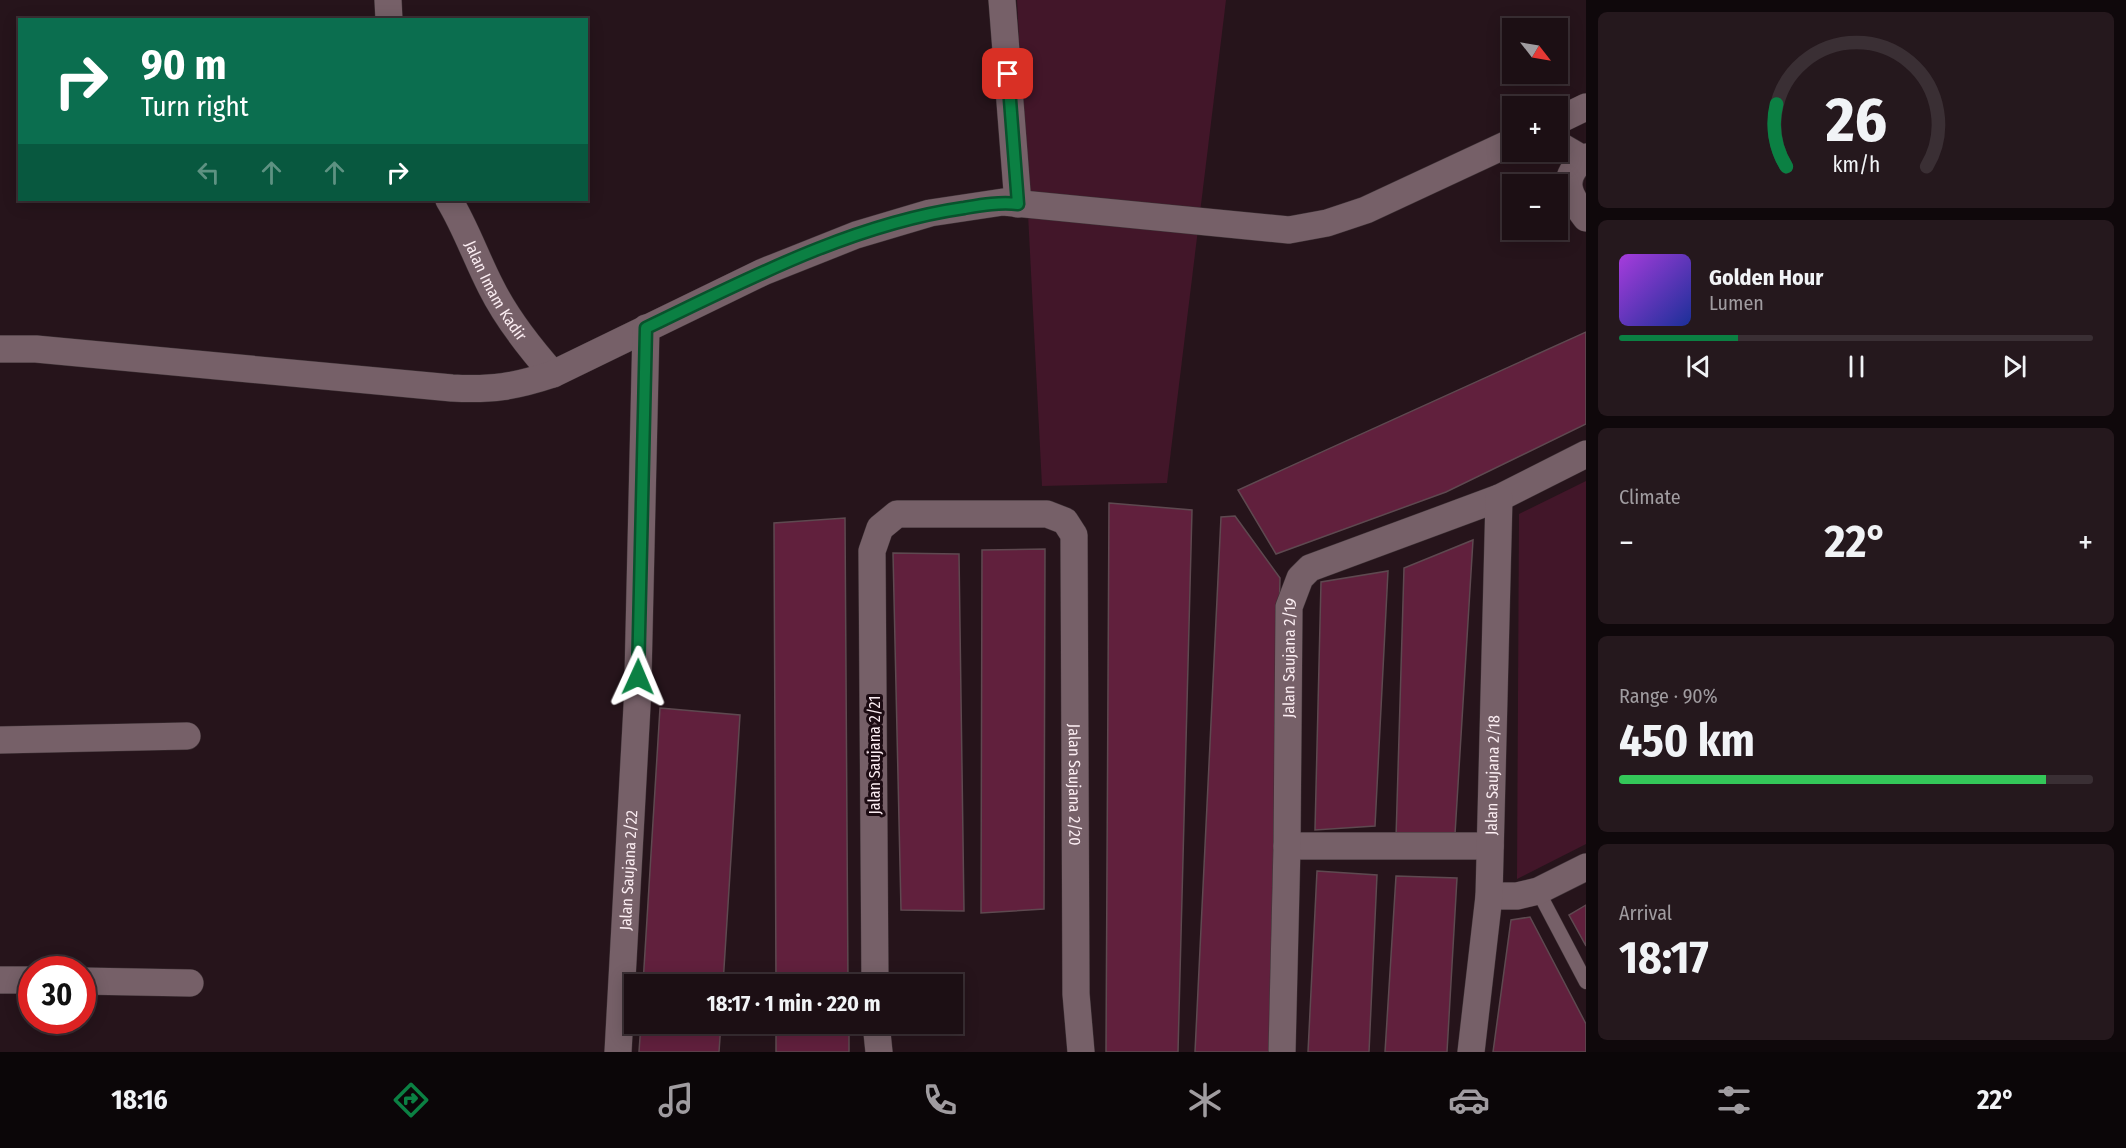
<!DOCTYPE html>
<html lang="en">
<head>
<meta charset="utf-8">
<style>
	:root { --surface:#1c0f14; --page:#25181d; --text:#f1f3f6; --muted:#a09ca0; --line:#3a2f34; --accent:#0b8043 }
	body { margin:0; font-family:"Fira Sans Condensed",sans-serif; background:var(--page); color:var(--text); height:100vh; display:flex; flex-direction:column; font-size:22px; white-space:nowrap }
	* { box-sizing:border-box; margin:0 }
	p { font-size:20px; color:var(--muted) }
	.icon { flex:none; width:33px; height:33px; fill:none; stroke:currentColor; stroke-width:2; stroke-linecap:round; stroke-linejoin:round }
	.map { position:relative; flex:1; overflow:hidden }
	.drawer { display:flex; flex-direction:column; gap:12px; padding:12px; background:#0f080b; width:540px }
	.drawer>* { flex:none }
	.guide { position:absolute; left:18px; top:18px; width:570px; height:183px; border-radius:0px; box-shadow:0 3px 15px #0003,0 0 0 2px var(--line); background:#0b6e4f; color:#fff; overflow:hidden }
	.needle { width:39px; rotate:121deg }
	.buttons { position:absolute; left:1502px; top:18px; display:grid; gap:12px }
	.buttons a { display:grid; place-items:center; width:66px; height:66px; border-radius:0px; background:var(--surface); box-shadow:0 3px 15px #0003,0 0 0 2px var(--line); font-size:30px }
	.speed { position:absolute; left:18px; top:956px; display:flex; gap:12px; font-size:30px; font-weight:700; text-align:center }
	.speed>* { display:grid; place-content:center; width:78px; height:78px; border-radius:50%; background:var(--surface); box-shadow:0 3px 15px #0003,0 0 0 2px var(--line); line-height:1 }
	.speed .limit { border:9px solid #d22; background:#fff; color:#111 }
	.pin { position:absolute; display:grid; place-items:center; width:51px; height:51px; color:#fff; margin:-26px; border-radius:12px; box-shadow:0 3px 9px #0006 }
	.me { position:absolute; width:66px; margin:-33px; rotate:1deg; stroke-linejoin:round; filter:drop-shadow(0 0 4px #0008) }
	.turn { display:flex; align-items:center; gap:21px; height:126px; padding:0 24px; font-size:27px }
	.turn .icon { width:78px; height:78px; stroke-width:2.5 }
	.turn b { display:block; font-size:42px; line-height:51px }
	.lanes { display:flex; align-items:center; height:57px; padding:0 24px; background:#0003; justify-content:center; gap:30px; direction:ltr }
	.lanes .off { opacity:.35 }
	.big { font-size:45px; font-weight:700; line-height:1.1 }
	.drawer .widget { flex:1; display:flex; flex-direction:column; justify-content:center; gap:9px; min-width:0; padding:0 21px; border-radius:9px; background:var(--page) }
	.drawer .dial { align-items:center; gap:0 }
	.dial svg { height:156px; overflow:visible; fill:none; stroke:var(--line); stroke-width:7; stroke-linecap:round; text-anchor:middle }
	.dial text { fill:var(--text); stroke:none }
	.song { display:flex; align-items:center; gap:18px }
	.cover { width:72px; height:72px; border-radius:9px; background:linear-gradient(135deg,hsl(280 70% 55%),hsl(230 70% 35%)) }
	.played { height:6px; border-radius:3px; background:linear-gradient(90deg,var(--accent) 25%,var(--line) 25%) }
	.keys { display:flex; justify-content:space-around; direction:ltr }
	.heat { display:flex; justify-content:space-between; align-items:center; font-size:33px; direction:ltr }
	.charge { height:9px; border-radius:4px; background:linear-gradient(90deg,#34c759 90%,var(--line) 0) }
	.trip { position:absolute; left:624px; top:974px; width:339px; height:60px; border-radius:0px; background:var(--surface); box-shadow:0 3px 15px #0003,0 0 0 2px var(--line); font-weight:700; line-height:60px; text-align:center }
	.menu { display:flex; height:96px; justify-content:space-around; align-items:center; background:#0b0608; color:var(--muted) }
	.menu .icon { width:42px; height:42px }
	.menu .selected { color:var(--accent) }
	.menu b { font-size:27px; color:var(--text) }
	main { display:flex; flex:1; min-height:0 }
	.map>svg:first-child { display:block }
	.green { fill:#421629 }
	.building { fill:#61203d; stroke:#5e4950; stroke-width:1.5 }
	.lines { fill:none; stroke-linecap:round; stroke-linejoin:round }
	.lane-casing { stroke:#3d3135; stroke-width:15 }
	.street-casing { stroke:#3d3135; stroke-width:28 }
	.lane { stroke:#766068; stroke-width:14 }
	.street { stroke:#766068; stroke-width:27 }
	.route-casing { stroke:#07532c; stroke-width:15 }
	.route { stroke:#0b8043; stroke-width:10 }
	.labels { text-anchor:middle; dominant-baseline:central; stroke-width:6; stroke-linejoin:round; paint-order:stroke }
	.street-label { font-size:16px; fill:#fbedf2; stroke:#1c0b12 }
</style>
</head>
<body>
<main>
<div class="map">
<svg width="1586" height="1052" viewBox="0 0 1586 1052">
	<rect width="100%" height="100%" fill="#26141b"/>
	<!-- green -->
	<g class="green">
		<polygon points="1017,0 1226,0 1167,483 1042,486"/>
		<polygon points="1586,481 1586,844 1517,879 1519,514"/>
	</g>
	<!-- building -->
	<g class="building">
		<polygon points="1586,332 1586,424 1446,492 1276,554 1238,490"/>
		<polygon points="1109,503 1192,510 1178,1052 1106,1052"/>
		<polygon points="1235,516 1280,578 1269,1052 1195,1052 1221,517"/>
		<polygon points="845,518 848,984 776,984 774,523"/>
		<polygon points="1473,540 1455,834 1396,838 1404,568"/>
		<polygon points="1045,549 1044,909 981,913 982,550"/>
		<polygon points="893,553 959,554 964,911 901,910"/>
		<polygon points="1388,571 1375,826 1315,830 1321,582"/>
		<polygon points="660,708 740,715 723,984 643,984"/>
		<polygon points="1317,871 1377,875 1369,1052 1308,1052"/>
		<polygon points="1396,876 1457,878 1447,1052 1385,1052"/>
		<polygon points="1586,905 1586,946 1569,915"/>
		<polygon points="1530,917 1586,1024 1586,1052 1493,1052 1511,920"/>
		<polygon points="641,1023 721,1023 719,1052 639,1052"/>
		<rect x="776" y="1023" width="73" height="29"/>
	</g>
	<g class="lines">
		<defs>
			<polyline id="lane" points="1538,891 1586,982"/>
			<g id="street">
				<polyline points="388,0 389,20"/>
				<polyline points="1002,0 1018,204"/>
				<polyline points="1557,121 1586,107"/>
				<polyline points="1557,144 1583,159"/>
				<path d="M 1586,157 C 1558,179 1569,195 1586,218"/>
				<path id="s1" d="M 449,200 C 466,228 476,258 491,287 C 507,319 530,348 553,374"/>
				<path d="M 0,349 L 36,349 L 452,388 C 492,390 514,387 553,374 L 763,272 L 856,235 L 930,213 L 1003,202 L 1289,230 L 1327,223 L 1366,210 L 1512,142"/>
				<polyline points="638,677 646,328"/>
				<polyline points="0,740 187,736"/>
				<polyline points="1287,846 1490,846"/>
				<polyline points="1489,896 1517,896 1538,891 1586,867"/>
				<polyline points="0,980 32,980"/>
				<polyline points="82,981 190,983"/>
				<path id="s2" d="M 875,984 L 872,551 L 880,528 L 897,514 L 1047,514 L 1065,521 L 1074,535 L 1076,994 L 1081,1052"/>
				<polyline points="876,1023 879,1052"/>
				<path id="s3" d="M 618,1052 L 638,688"/>
				<path id="s4" d="M 1282,1052 L 1287,846 L 1289,607 L 1300,578 L 1310,568 L 1499,498 L 1586,454"/>
				<path id="s5" d="M 1471,1052 L 1489,896 L 1499,498"/>
			</g>
		</defs>
		<!-- lane casing -->
		<use href="#lane" class="lane-casing"/>
		<!-- street casing -->
		<use href="#street" class="street-casing"/>
		<!-- lane -->
		<use href="#lane" class="lane"/>
		<!-- street -->
		<use href="#street" class="street"/>
	</g>
	<g class="lines">
		<defs>
			<path id="route" d="M 638,677 L 646,328 C 746,280 852,224 964,208 C 982,205 999,202 1018,204 L 1008,74"/>
		</defs>
		<!-- route casing -->
		<use href="#route" class="route-casing"/>
		<!-- route -->
		<use href="#route" class="route"/>
	</g>
	<g class="labels">
		<!-- street labels -->
		<g class="street-label">
			<text stroke="none"><textPath href="#s1" startOffset="102">Jalan Imam Kadir</textPath></text>
			<text stroke="none"><textPath href="#s4" startOffset="394">Jalan Saujana 2/19</textPath></text>
			<text transform="translate(874 755) rotate(-90)">Jalan Saujana 2/21</text>
			<text stroke="none"><textPath href="#s5" startOffset="278">Jalan Saujana 2/18</textPath></text>
			<text stroke="none"><textPath href="#s2" startOffset="915">Jalan Saujana 2/20</textPath></text>
			<text stroke="none"><textPath href="#s3" startOffset="182">Jalan Saujana 2/22</textPath></text>
		</g>
	</g>
</svg>
<div class="buttons">
<a><svg class="needle" viewBox="-14 -14 28 28"><path d="M0-13l5 13h-10z" fill="#e53935"/><path d="M0 13l5-13h-10z" fill="#a09ca0"/></svg></a>
<a>+</a>
<a>−</a>
</div>
<div class="speed"><div class="limit">30</div></div>
<div class="pin" style="left:1008px;top:74px;background:#d93025"><svg class="icon" aria-label="arrive" viewBox="0 0 24 24"><path d="M6 21V4h12l-3 4 3 4H6"/></svg></div>
<svg class="me" style="left:638px;top:677px" viewBox="-20 -20 40 40"><path d="M0-17L14 15 0 8-14 15z" fill="#0b8043" stroke="#fff" stroke-width="4"/></svg>
<div class="trip">18:17 · 1 min · 220 m</div>
<div class="guide">
<div class="turn"><svg class="icon" aria-label="right" viewBox="0 0 24 24"><path d="M7 20v-9h11M14 6l5 5-5 5"/></svg><div><b>90 m</b>Turn right</div></div>
<div class="lanes"><svg class="icon off" aria-label="left" viewBox="0 0 24 24"><path d="M17 20v-9H6M10 6l-5 5 5 5"/></svg><svg class="icon off" aria-label="ahead" viewBox="0 0 24 24"><path d="M12 20V5M6 11l6-6 6 6"/></svg><svg class="icon off" aria-label="ahead" viewBox="0 0 24 24"><path d="M12 20V5M6 11l6-6 6 6"/></svg><svg class="icon" aria-label="right" viewBox="0 0 24 24"><path d="M7 20v-9h11M14 6l5 5-5 5"/></svg></div>
</div>
</div>
<section class="drawer">
<div class="widget dial"><svg viewBox="0 0 100 80">
<path d="M14 69A42 42 0 1 1 86 69"/>
<path d="M14 69A42 42 0 0 1 9 37" stroke="#0b8043"/>
<text x="50" y="56" font-size="32" font-weight="700">26</text>
<text x="50" y="72" font-size="11">km/h</text>
</svg></div>
<div class="widget">
<div class="song"><i class="cover"></i><div><b>Golden Hour</b><p>Lumen</p></div></div>
<div class="played"></div>
<div class="keys"><svg class="icon" aria-label="previous" viewBox="0 0 24 24"><path d="M18 5L8 12l10 7zM5 5v14"/></svg><svg class="icon" aria-label="pause" viewBox="0 0 24 24"><path d="M8 5v14M16 5v14"/></svg><svg class="icon" aria-label="next" viewBox="0 0 24 24"><path d="M6 5l10 7-10 7zM19 5v14"/></svg></div>
</div>
<div class="widget"><p>Climate</p>
<div class="heat"><a>−</a><b class="big">22°</b><a>+</a></div>
</div>
<div class="widget"><p>Range · 90%</p><b class="big">450 km</b><div class="charge"></div></div>
<div class="widget"><p>Arrival</p><b class="big">18:17</b></div>
</section>
</main>
<nav class="menu">
<b>18:16</b>
<svg class="icon selected" aria-label="directions" viewBox="0 0 24 24"><path d="M12 3l9 9-9 9-9-9zM9 14v-3h6M13 9l2 2-2 2"/></svg>
<svg class="icon" aria-label="music" viewBox="0 0 24 24"><path d="M9 18V5l10-2v13"/><circle cx="6" cy="18" r="3"/><circle cx="16" cy="16" r="3"/></svg>
<svg class="icon" aria-label="phone" viewBox="0 0 24 24"><path d="M5 4h4l2 5-3 2q2 4 5 5l2-3 5 2v4C11 20 4 13 5 4z"/></svg>
<svg class="icon" aria-label="climate" viewBox="0 0 24 24"><path d="M12 3v18M4 7l16 10M4 17L20 7"/></svg>
<svg class="icon" aria-label="car" viewBox="0 0 24 24"><path d="M5 17H2v-5l4-1 3-4h7l3 4 3 1v5h-3M9 17h6M6 11h13"/><circle cx="7" cy="17" r="2"/><circle cx="17" cy="17" r="2"/></svg>
<svg class="icon" aria-label="filters" viewBox="0 0 24 24"><path d="M4 7h16M4 17h16"/><circle cx="9" cy="7" r="2"/><circle cx="15" cy="17" r="2"/></svg>
<b>22°</b>
</nav>
</body>
</html>
